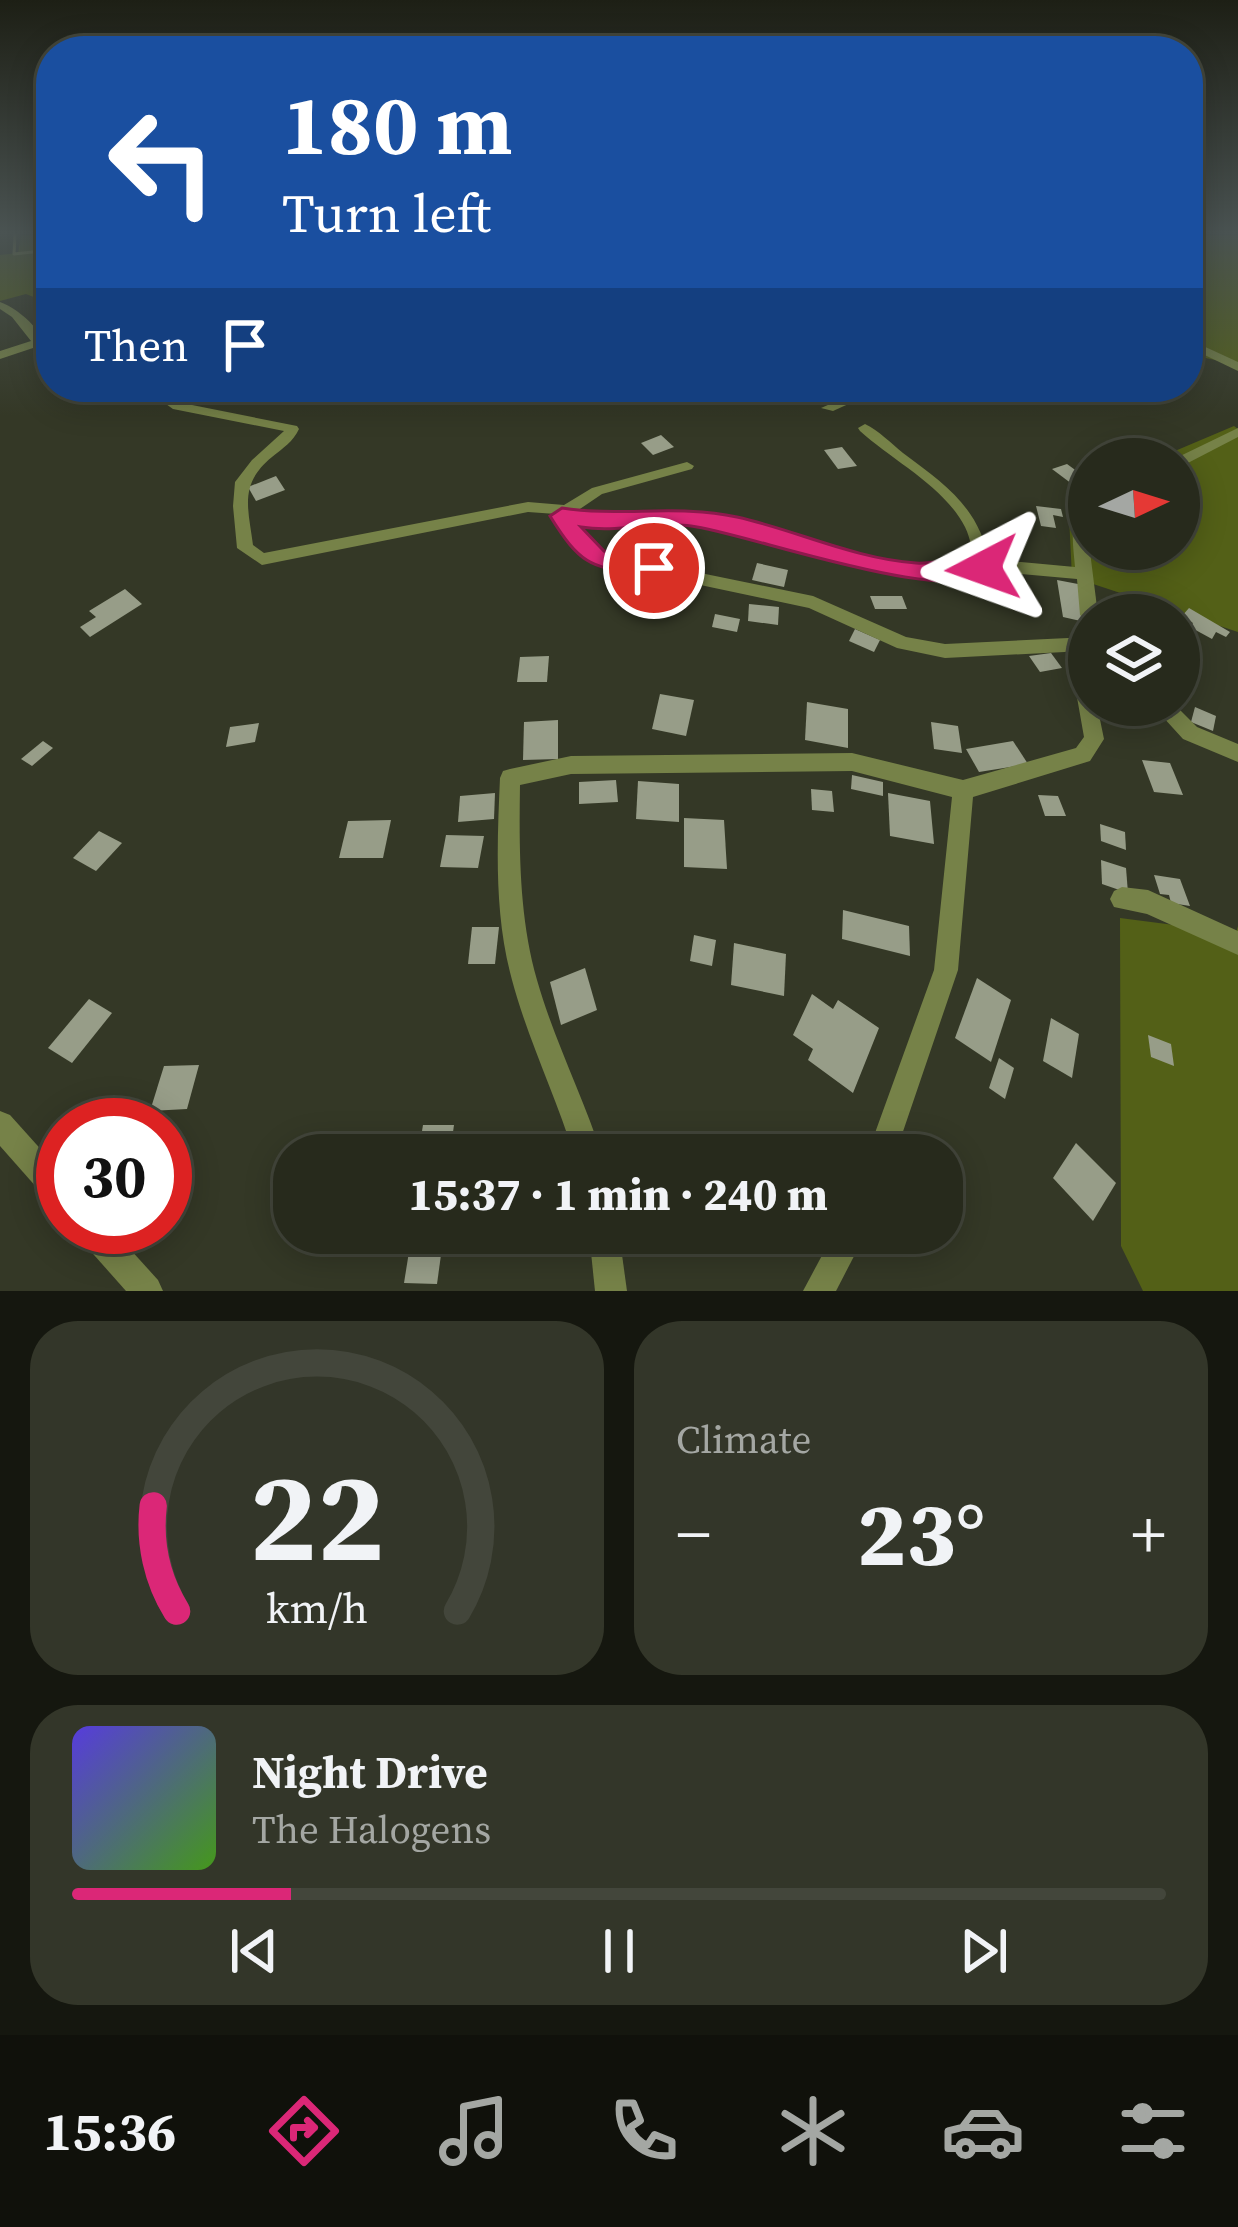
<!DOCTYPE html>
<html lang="en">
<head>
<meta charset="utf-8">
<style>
	:root { --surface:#272a1c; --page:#333629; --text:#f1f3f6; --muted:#a4a7a3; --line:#43463b; --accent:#db2777 }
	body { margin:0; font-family:"Source Serif 4",serif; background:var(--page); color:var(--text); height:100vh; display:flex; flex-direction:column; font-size:45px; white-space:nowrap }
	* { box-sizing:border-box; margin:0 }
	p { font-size:39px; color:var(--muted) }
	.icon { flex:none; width:66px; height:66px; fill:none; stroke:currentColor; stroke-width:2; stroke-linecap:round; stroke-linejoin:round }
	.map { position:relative; height:1291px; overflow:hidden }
	.drawer { display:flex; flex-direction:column; gap:30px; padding:30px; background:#15170f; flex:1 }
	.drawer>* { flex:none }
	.top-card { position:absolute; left:36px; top:36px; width:1167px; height:366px; border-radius:48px; box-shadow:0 6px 30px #0003,0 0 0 3px var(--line); background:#1a4fa0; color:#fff; overflow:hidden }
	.needle { width:78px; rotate:86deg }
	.buttons { position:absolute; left:1068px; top:438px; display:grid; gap:24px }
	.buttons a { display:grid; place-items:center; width:132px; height:132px; border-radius:50%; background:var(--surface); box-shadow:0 6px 30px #0003,0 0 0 3px var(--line); font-size:60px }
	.speed { position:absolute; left:36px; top:1098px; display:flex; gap:24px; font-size:60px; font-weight:700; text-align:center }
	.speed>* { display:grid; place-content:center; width:156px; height:156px; border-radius:50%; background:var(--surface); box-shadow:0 6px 30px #0003,0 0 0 3px var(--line); line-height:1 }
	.speed .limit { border:18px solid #d22; background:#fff; color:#111 }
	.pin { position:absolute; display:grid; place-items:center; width:102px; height:102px; color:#fff; margin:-51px; border:6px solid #fff; border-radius:50%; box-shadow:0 3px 12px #0007 }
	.me { position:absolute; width:132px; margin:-66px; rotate:266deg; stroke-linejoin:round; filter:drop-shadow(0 0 9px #0008) }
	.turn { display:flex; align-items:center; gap:42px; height:252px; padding:0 48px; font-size:54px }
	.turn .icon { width:156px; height:156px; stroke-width:2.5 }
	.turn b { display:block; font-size:84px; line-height:102px }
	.then { display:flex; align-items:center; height:114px; padding:0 48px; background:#0003; gap:24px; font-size:45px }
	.big { font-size:90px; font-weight:800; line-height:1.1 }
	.drawer .widget { flex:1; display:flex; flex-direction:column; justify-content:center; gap:18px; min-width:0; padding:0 42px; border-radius:48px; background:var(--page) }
	.drawer .dial { align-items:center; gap:0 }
	.dial svg { height:312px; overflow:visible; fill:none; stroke:var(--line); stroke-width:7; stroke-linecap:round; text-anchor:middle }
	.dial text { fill:var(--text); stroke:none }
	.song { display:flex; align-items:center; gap:36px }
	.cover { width:144px; height:144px; border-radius:18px; background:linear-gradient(135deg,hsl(250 70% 55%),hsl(100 70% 35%)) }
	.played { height:12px; border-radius:6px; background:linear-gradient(90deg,var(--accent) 20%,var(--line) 20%) }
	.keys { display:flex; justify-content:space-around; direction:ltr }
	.heat { display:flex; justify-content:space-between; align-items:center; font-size:66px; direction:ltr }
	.drawer .tiles { flex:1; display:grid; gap:30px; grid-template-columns:1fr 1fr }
	.widget:last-child { grid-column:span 2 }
	.trip { position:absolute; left:273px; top:1134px; width:690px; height:120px; border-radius:48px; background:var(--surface); box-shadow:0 6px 30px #0003,0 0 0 3px var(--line); font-weight:800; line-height:120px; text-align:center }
	.dock { display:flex; height:192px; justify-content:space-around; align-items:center; background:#10110b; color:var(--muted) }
	.dock .icon { width:84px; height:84px }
	.dock .current { color:var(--accent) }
	.dock b { font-size:54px; color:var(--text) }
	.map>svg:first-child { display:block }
	.green { fill:#536017 }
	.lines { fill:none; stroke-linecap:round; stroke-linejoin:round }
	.stream { stroke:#8e9a4e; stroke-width:3 }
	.building { fill:#979d88 }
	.minor { fill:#768248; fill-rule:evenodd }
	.route { fill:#db2777; stroke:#8e194d; stroke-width:3 }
</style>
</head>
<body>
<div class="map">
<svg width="1238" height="1291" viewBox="0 0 1238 1291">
	<rect width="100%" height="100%" fill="#343826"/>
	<!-- green -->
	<g class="green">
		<polygon points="21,235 51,235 51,304 26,294 0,301 0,255 18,253"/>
		<polygon points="1188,235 1238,235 1238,365 1201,357 1188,315"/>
		<polygon points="1234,426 1238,429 1238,632 1072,577 1068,496 1089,487 1089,549 1179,549 1179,459 1156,459"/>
		<polygon points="1120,918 1236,933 1238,926 1238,1291 1143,1291 1121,1246"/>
	</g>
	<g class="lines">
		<!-- stream -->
		<polyline class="stream" points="15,235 14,254 51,250"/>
	</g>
	<!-- building -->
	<g class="building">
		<polygon points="661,435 674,447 653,455 641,443"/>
		<polygon points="1131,441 1150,453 1131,459 1113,448"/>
		<polygon points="842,447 857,466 838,469 824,450"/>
		<polygon points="1067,464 1089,480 1089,483 1076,487 1052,469"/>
		<polygon points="276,476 285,490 256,501 248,487"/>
		<polygon points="1036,506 1061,509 1063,517 1053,515 1056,528 1041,526"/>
		<polygon points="757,563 788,570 784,587 752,580"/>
		<polygon points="1057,580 1078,584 1085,622 1063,617"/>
		<polygon points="125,589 142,604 90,637 80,627 96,617 89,611"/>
		<polygon points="870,596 902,596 907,609 875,609"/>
		<polygon points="749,604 779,607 778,625 748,621"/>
		<polygon points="1189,608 1230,632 1226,637 1216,632 1212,639 1190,627 1193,623 1182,616"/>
		<polygon points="715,614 740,619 737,632 712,627"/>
		<polygon points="855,629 880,640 874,652 849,641"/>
		<polygon points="1051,653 1062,668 1040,672 1029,656"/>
		<polygon points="549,656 547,682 517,682 520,657"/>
		<polygon points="660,694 694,700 686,736 652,729"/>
		<polygon points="807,702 848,709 848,748 805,740"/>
		<polygon points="1195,707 1216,716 1213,731 1191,722"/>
		<polygon points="558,720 558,759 523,760 524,722"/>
		<polygon points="931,722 958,726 962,753 934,749"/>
		<polygon points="259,723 255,742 226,747 230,727"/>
		<polygon points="43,741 53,748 32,766 21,759"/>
		<polygon points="1013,741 1028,764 979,772 966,749"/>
		<polygon points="1142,760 1170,763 1183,795 1154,792"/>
		<polygon points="852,775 883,782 883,796 851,789"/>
		<polygon points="616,780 618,802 579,804 579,782"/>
		<polygon points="638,781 679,784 679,822 636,819"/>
		<polygon points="811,789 832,791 834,812 812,810"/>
		<polygon points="495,793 494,819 458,822 460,796"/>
		<polygon points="888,793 930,801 934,844 890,836"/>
		<polygon points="1038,795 1058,796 1066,816 1045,816"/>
		<polygon points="684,818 724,820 727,869 684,867"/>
		<polygon points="391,820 383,858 339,858 348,821"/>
		<polygon points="1100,824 1125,832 1126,850 1101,841"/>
		<polygon points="99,831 122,843 96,871 73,858"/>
		<polygon points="446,835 484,836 478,868 440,867"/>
		<polygon points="1101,860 1126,868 1128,893 1102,884"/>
		<polygon points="1154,875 1180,879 1190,906 1171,903 1169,895 1160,894"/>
		<polygon points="843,910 909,926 910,956 842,939"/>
		<polygon points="472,927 499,927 495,964 468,964"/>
		<polygon points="694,935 716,940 712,966 690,961"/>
		<polygon points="734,943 786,954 784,996 731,985"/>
		<polygon points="585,968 597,1010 561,1025 550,982"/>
		<polygon points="977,978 1011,1000 991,1062 955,1038"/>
		<polygon points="812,994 833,1009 838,1000 879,1028 853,1093 808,1060 813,1049 793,1035"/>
		<polygon points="89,999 112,1013 72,1063 48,1048"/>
		<polygon points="1051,1018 1079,1034 1072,1078 1043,1061"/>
		<polygon points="1148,1035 1171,1044 1174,1066 1151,1057"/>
		<polygon points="999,1058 1014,1068 1005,1099 989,1088"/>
		<polygon points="199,1065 187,1109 150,1111 164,1066"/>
		<polygon points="423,1125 454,1125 450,1153 418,1155"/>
		<polygon points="1076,1143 1116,1183 1093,1221 1053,1178"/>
		<polygon points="412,1233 444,1233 437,1284 404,1283"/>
	</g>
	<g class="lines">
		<!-- minor -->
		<g class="minor">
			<path d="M 0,302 C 22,310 48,336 51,359 L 36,347 L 0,359 L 0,351 L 31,341 L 12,317 L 0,309 Z"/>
			<polygon points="1188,339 1238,362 1238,371 1188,347"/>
			<path d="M 142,387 L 157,387 L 182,403 L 297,426 L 299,429 C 293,442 283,448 272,457 C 239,484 248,507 253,545 L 264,553 L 528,502 L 564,505 L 592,488 L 687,462 L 694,466 L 692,469 L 602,494 L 574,513 L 609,518 L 650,511 L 736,520 L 853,555 L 919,567 L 974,564 C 972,552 971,539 965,527 C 944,486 893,461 860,431 L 858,428 L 865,424 C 879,431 891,443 903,453 C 947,486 979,507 990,564 L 1021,562 L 1075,567 C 1073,542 1067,514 1089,497 L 1087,528 L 1098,615 L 1089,615 L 1089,622 L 1080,615 L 1077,579 L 1021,574 L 919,579 L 852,567 L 735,530 L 650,521 L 609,528 L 575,523 L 589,544 L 603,553 L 813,596 L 906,637 L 945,644 L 1089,637 L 1089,705 L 1097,705 L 1104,739 L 1090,761 L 973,797 L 958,970 L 895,1155 L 867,1155 L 934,970 L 952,797 L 852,771 L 571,774 L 520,785 C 519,850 519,917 537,980 C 554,1040 583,1096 602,1155 L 574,1155 C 556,1096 528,1040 512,980 C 494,914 497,846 500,778 L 503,771 L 510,769 L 571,756 L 852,753 L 963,780 L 1076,748 L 1084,737 L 1072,669 L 1084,651 L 945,658 L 897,648 L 809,608 L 592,562 L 577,552 L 556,514 L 528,512 L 262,565 L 237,548 L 233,506 L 235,482 L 252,460 L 284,431 L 173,409 Z"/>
			<polygon points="869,387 886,387 833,411 821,408"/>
			<polygon points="1238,428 1238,437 1184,465 1179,466 1179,459 1174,459"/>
			<polygon points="1152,705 1175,705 1197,727 1238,744 1238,762 1183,739"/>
			<polygon points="1122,887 1148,890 1238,931 1238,955 1147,914 1114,907 1110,899 1114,891"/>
			<polygon points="0,1111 10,1115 63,1174 63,1211 53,1206 0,1146"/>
			<polygon points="75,1227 110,1227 158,1280 163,1291 126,1291 79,1238"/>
			<polygon points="589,1233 619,1233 627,1291 595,1291"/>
			<polygon points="834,1233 866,1233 836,1291 803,1291"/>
		</g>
	</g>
	<!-- sky -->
	<linearGradient id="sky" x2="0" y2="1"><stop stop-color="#1d1f15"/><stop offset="0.56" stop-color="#4a5352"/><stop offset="1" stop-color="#4a5352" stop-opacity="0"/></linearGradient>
	<rect width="1238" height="416" fill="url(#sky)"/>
	<!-- route -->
	<path class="route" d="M 562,508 C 620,517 678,504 737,517 C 796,530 855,559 916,563 C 939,565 981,549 996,568 C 960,612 748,533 691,526 C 655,521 618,533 581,527 L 604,551 L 663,562 L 667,568 L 654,577 C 593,566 584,571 550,516 Z"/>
</svg>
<div class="buttons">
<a><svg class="needle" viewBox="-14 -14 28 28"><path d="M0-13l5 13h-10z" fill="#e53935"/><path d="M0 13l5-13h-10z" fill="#a4a7a3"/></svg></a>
<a><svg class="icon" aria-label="layers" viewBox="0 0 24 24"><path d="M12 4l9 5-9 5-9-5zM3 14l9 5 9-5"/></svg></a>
</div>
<div class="speed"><div class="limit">30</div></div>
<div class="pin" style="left:654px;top:568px;background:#d93025"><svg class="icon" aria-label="arrive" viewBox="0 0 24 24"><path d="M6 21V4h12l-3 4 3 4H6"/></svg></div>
<svg class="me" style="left:983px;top:568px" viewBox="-20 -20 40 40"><path d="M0-17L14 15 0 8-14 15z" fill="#db2777" stroke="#fff" stroke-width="4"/></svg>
<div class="trip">15:37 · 1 min · 240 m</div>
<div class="top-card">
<div class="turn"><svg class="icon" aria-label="left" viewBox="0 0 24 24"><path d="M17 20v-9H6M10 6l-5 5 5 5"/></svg><div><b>180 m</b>Turn left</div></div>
<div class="then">Then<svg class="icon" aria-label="arrive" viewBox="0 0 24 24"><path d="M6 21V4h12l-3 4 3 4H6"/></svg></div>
</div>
</div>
<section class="drawer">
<div class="tiles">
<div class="widget dial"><svg viewBox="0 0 100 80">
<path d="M14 69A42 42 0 1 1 86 69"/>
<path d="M14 69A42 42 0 0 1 8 42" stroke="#db2777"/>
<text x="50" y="56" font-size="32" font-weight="700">22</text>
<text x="50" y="72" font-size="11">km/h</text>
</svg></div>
<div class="widget"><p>Climate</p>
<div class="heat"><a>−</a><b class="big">23°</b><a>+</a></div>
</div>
<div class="widget">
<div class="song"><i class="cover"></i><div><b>Night Drive</b><p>The Halogens</p></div></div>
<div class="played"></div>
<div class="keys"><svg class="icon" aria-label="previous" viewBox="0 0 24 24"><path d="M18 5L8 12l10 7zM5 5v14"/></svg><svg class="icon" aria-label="pause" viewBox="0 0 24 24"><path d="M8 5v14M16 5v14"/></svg><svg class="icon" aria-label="next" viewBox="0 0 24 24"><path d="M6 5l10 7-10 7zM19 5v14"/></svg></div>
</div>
</div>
</section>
<nav class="dock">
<b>15:36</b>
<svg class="icon current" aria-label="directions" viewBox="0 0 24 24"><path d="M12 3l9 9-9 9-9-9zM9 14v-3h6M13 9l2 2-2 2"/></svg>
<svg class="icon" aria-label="music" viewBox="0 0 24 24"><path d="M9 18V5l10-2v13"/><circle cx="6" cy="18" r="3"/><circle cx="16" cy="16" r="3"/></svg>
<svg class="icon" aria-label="phone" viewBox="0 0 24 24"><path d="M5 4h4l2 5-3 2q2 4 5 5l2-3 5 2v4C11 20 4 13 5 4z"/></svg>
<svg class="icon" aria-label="climate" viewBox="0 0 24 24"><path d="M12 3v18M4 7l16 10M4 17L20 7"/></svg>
<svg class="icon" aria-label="car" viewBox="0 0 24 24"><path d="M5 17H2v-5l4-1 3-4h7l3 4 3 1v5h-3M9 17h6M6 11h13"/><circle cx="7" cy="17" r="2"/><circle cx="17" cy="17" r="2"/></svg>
<svg class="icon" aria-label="filters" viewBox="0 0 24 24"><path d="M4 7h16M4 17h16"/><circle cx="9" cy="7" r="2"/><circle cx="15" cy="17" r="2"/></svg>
</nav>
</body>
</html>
